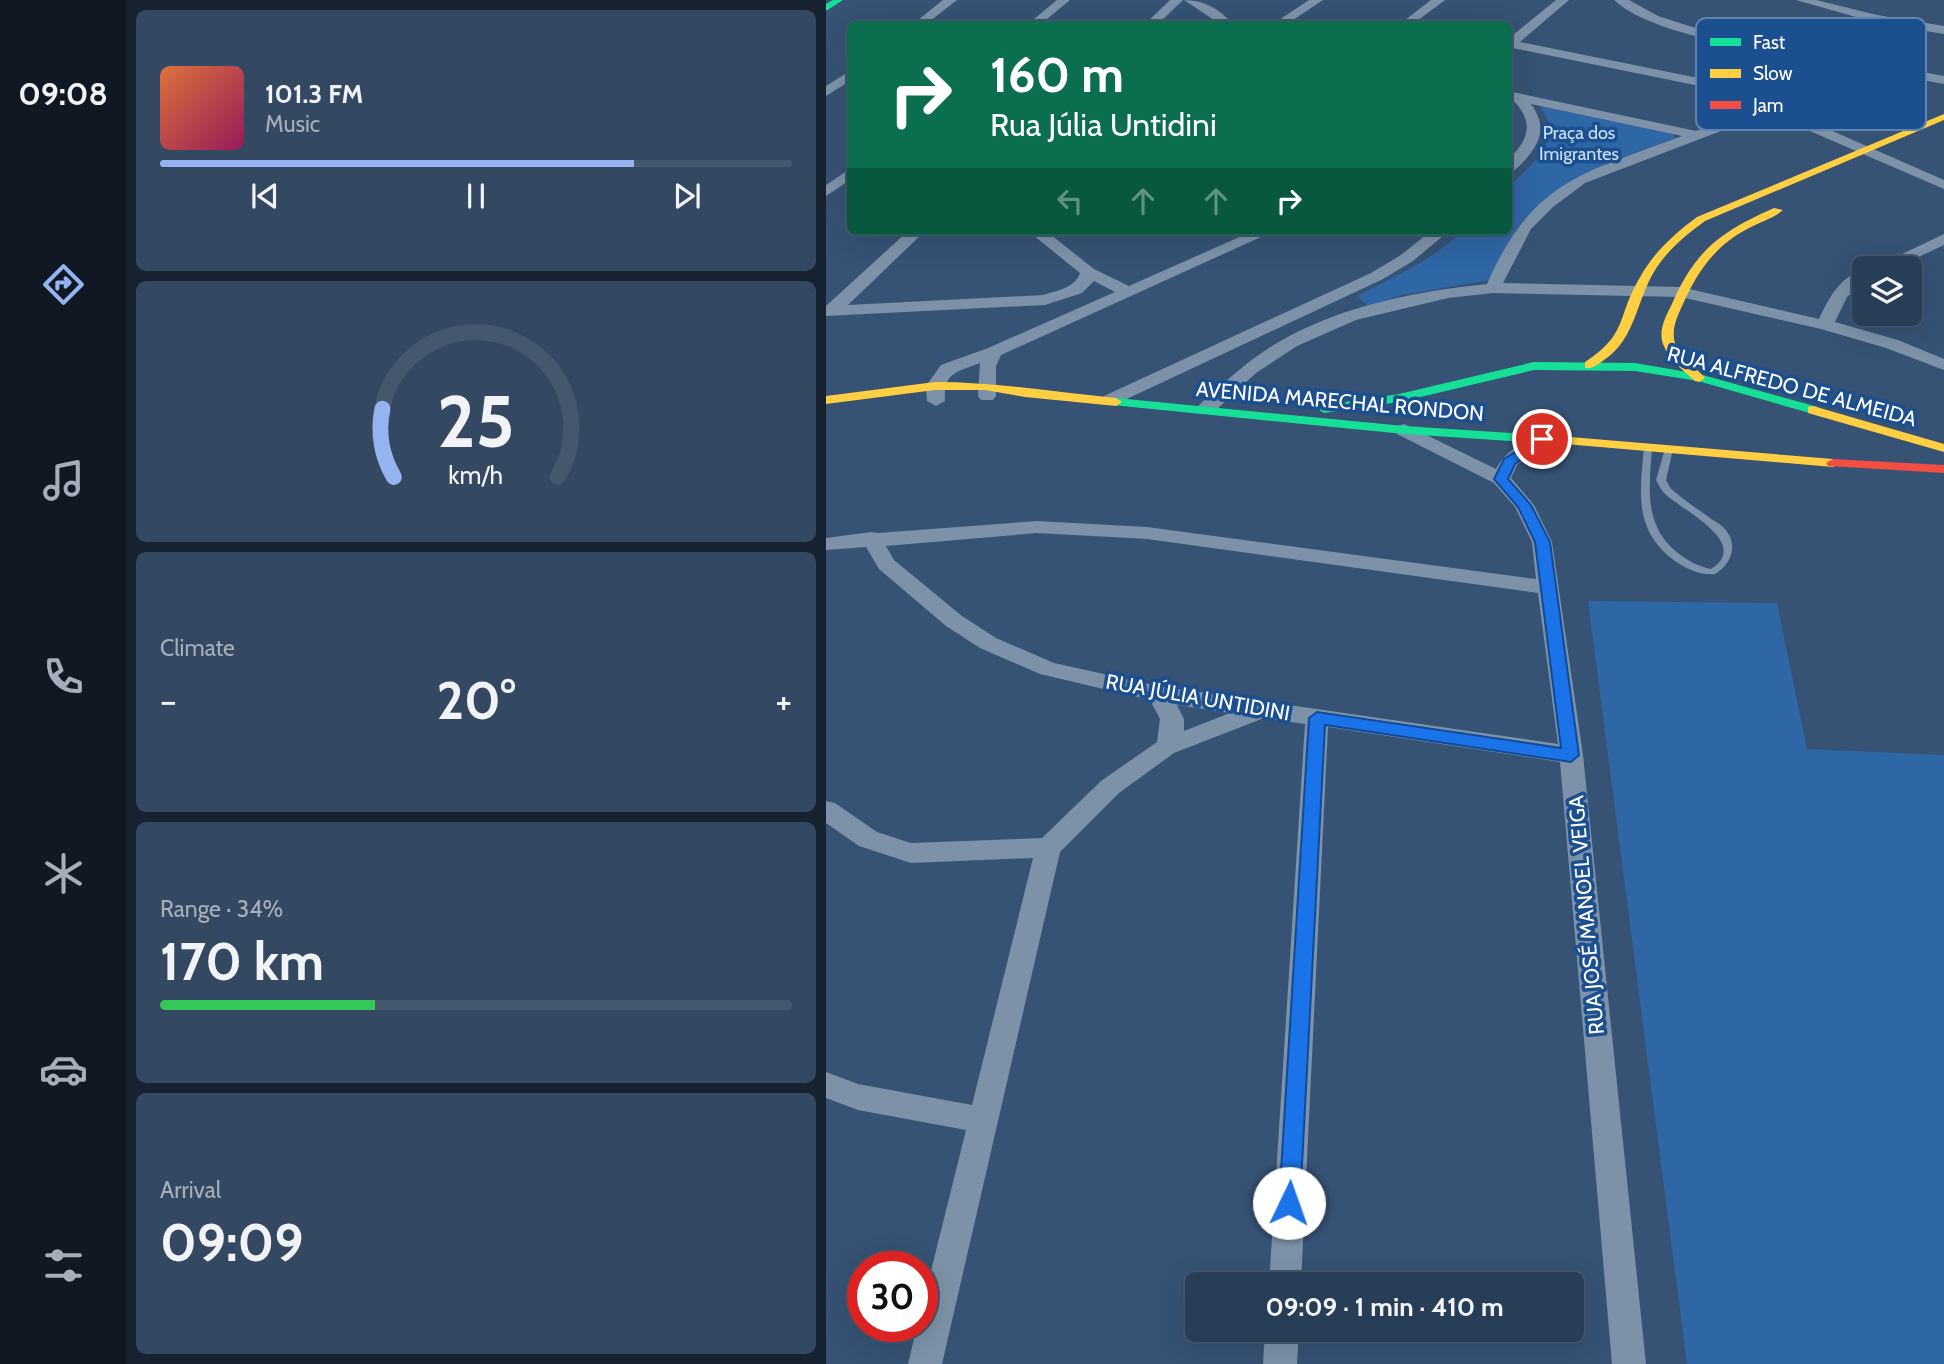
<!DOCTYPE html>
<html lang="en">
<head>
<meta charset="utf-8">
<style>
	:root { --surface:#283e57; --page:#344961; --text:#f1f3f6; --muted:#a5aeba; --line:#44576d; --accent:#95b2f1 }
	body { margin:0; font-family:Cabin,sans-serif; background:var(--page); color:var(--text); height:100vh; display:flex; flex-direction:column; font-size:26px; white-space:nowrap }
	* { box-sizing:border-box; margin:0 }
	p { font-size:23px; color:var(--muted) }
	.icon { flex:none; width:38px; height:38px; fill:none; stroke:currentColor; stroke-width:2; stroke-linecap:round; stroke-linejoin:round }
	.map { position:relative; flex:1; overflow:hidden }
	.panel { display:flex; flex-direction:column; gap:10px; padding:10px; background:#162230; width:700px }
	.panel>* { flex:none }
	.guide { position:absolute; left:21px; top:21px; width:665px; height:214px; border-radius:10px; box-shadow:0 7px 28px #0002,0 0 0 2px var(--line); background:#0b6e4f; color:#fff; overflow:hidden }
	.buttons { position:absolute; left:1026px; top:256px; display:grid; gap:14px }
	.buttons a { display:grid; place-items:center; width:70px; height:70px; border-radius:10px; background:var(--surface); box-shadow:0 7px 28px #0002,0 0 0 2px var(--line); font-size:35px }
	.speed { position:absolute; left:21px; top:1251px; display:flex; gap:14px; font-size:35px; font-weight:700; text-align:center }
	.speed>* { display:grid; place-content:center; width:91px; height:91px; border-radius:50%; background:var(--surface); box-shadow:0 7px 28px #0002,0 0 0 2px var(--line); line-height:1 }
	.speed .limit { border:10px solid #d22; background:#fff; color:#111 }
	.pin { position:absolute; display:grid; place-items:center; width:60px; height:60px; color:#fff; margin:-30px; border:4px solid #fff; border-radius:50%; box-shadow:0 2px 7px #0007 }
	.me { position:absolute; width:77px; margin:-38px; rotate:3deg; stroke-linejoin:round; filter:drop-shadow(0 0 5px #0008) }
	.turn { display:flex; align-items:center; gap:24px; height:147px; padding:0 28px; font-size:32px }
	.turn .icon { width:91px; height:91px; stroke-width:2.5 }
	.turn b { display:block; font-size:49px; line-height:60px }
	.lanes { display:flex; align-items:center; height:66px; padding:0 28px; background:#0003; justify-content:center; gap:35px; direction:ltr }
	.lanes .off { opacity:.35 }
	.big { font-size:52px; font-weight:700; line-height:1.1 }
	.panel .widget { flex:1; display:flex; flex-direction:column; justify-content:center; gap:10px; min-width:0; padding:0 24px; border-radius:10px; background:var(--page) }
	.panel .dial { align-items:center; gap:0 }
	.dial svg { height:182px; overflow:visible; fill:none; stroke:var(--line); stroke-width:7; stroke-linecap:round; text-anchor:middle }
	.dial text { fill:var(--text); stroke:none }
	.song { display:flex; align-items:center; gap:21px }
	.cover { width:84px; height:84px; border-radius:10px; background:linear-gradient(135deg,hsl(20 70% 55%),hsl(330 70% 35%)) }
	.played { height:7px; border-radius:4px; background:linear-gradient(90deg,var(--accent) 75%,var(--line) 75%) }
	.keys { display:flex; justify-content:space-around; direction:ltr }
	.heat { display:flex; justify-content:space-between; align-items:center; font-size:38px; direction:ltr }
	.charge { height:10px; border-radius:5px; background:linear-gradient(90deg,#34c759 34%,var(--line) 0) }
	.trip { position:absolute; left:359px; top:1272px; width:399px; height:70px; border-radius:10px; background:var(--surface); box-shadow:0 7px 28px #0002,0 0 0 2px var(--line); font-weight:700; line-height:70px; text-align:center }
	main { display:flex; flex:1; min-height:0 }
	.tab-bar { display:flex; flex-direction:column; width:126px; justify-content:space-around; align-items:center; background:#101923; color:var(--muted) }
	.tab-bar .icon { width:49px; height:49px }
	.tab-bar .active { color:var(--accent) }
	.tab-bar b { font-size:32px; color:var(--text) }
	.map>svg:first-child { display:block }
	.green { fill:#2f66a5 }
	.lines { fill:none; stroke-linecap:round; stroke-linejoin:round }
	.lane { fill:#7d92a8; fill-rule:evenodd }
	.street { fill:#7d92a8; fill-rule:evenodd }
	.fast { fill:#16e098; fill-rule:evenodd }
	.slow { fill:#ffcf43; fill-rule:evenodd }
	.jam { fill:#f24e42; fill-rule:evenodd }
	.route { fill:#1a73e8; stroke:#114b97; stroke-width:2 }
	.labels { text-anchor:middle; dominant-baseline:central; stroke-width:7; stroke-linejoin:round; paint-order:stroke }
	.far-park-label { font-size:18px; fill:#cfe3fa; stroke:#1b4f8f }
	.street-label { font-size:21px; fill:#fff; stroke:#1b4f8f }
	.key { fill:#1b4f8f; stroke:#5f84b1; stroke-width:2 }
	.key-label { font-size:19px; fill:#fff }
</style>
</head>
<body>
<main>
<nav class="tab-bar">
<b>09:08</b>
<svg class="icon active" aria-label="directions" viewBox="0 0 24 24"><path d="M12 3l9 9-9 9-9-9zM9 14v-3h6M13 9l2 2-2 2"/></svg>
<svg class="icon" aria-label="music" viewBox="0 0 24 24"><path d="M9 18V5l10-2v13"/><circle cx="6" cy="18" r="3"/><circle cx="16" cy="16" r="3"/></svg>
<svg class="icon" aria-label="phone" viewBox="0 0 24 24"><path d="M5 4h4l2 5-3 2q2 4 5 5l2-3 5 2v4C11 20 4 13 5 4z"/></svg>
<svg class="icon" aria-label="climate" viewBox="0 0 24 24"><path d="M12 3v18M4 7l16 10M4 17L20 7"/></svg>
<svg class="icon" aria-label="car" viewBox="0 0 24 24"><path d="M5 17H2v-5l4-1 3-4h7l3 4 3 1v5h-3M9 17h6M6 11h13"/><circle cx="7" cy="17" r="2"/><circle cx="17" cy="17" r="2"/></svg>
<svg class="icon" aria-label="filters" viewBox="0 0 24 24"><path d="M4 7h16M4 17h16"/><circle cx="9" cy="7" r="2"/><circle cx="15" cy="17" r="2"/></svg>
</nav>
<section class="panel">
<div class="widget">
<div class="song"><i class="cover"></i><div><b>101.3 FM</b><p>Music</p></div></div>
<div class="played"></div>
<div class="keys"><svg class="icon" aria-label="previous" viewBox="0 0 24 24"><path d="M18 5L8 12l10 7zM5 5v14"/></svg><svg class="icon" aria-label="pause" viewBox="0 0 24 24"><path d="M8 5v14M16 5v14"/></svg><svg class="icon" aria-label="next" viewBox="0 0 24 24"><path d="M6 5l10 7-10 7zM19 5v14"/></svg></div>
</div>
<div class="widget dial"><svg viewBox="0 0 100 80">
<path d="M14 69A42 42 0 1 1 86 69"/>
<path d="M14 69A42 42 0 0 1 9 39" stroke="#95b2f1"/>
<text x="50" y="56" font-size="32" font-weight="700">25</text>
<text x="50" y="72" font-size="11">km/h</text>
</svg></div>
<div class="widget"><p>Climate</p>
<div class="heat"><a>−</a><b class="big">20°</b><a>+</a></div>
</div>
<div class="widget"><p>Range · 34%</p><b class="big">170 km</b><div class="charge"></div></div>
<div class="widget"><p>Arrival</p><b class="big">09:09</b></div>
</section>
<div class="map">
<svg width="1118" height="1364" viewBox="0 0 1118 1364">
	<rect width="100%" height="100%" fill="#365274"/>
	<!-- green -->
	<g class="green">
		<path d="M 714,106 L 847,134 L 850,138 C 771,166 694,189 670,279 L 576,295 L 542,306 L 531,296 C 568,277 607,260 637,231 L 682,231 L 683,187 L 713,157 L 727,129 Z"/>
		<polygon points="762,601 951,603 981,749 1118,755 1118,1364 861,1364"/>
	</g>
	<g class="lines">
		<!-- lane -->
		<path class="lane" d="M 822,444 L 826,447 C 824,483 817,520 846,548 C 857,558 870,566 885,569 C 926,543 856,510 839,494 C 835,490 833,485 830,480 L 839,449 L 843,446 L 847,449 L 840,480 L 845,489 C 856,498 868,507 880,515 C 886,520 893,523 898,528 C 913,544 906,564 889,574 C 876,576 860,569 849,561 C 807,530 814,492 818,447 Z"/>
		<!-- street -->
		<g class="street">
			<polygon points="117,0 131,0 100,24 87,24"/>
			<polygon points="231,0 244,0 215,24 202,24"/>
			<polygon points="344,0 357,0 332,24 319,24"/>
			<path d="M 358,0 C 379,0 393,9 407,24 L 394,24 Z"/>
			<polygon points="483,0 497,0 461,24 447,24"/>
			<polygon points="605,0 619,0 587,24 574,24"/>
			<path d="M 730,0 L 743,0 L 694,42 L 961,96 L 1029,67 C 971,56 828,39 788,0 L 803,0 L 832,16 L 885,33 L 1118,76 L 1118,84 L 1043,70 L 1023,82 L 954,108 L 1118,180 L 1118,189 L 942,113 L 759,183 L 727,207 L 705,229 L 677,283 L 855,287 L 993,319 C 1003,298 1014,276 1038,270 L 1038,282 L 1021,297 L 1009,322 L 1072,340 L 1118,359 L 1118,370 L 1060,348 L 995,329 L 855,297 L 667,293 L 622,298 L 530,320 L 471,346 L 430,373 L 387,413 L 373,413 L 371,409 L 373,405 C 400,381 426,356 458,339 C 519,305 593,291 661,284 C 706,180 758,173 856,136 L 705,104 C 720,125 716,140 700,159 C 694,165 690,171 682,173 L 682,160 C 697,145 708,130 695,110 C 691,104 689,101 682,99 L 682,91 L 870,131 L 947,101 L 687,48 L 682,50 L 682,39 Z"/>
			<polygon points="970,0 990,0 1051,15 1118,26 1118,34 1051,23"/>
			<polygon points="24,71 24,81 0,96 0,86"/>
			<polygon points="24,169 24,180 0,196 0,185"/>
			<path d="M 82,231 L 99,231 L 22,305 L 217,295 C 230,291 249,288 254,273 L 202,231 L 220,231 L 268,269 L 303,286 L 427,231 L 448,231 L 175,355 L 170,366 L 170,396 L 167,400 L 155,400 L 152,396 L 154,363 C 130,372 117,373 119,401 L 110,406 L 101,401 L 100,386 L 115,365 L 162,348 L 289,292 L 268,281 L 256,293 L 219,305 L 0,316 L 0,306 Z"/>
			<polygon points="605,231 623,231 587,261 557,279 290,404 278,404 275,400 278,396 545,273 575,255"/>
			<polygon points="1118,234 1118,245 1069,268 1047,268"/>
			<path d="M 578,424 L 670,469 C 677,454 700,437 716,433 L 725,439 L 691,465 L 685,478 L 708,505 L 726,542 L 757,755 L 820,1364 L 786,1364 L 734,762 L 502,727 L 475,1284 L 443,1284 L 479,724 L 438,718 L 348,753 L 293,793 L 234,852 L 116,1364 L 82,1364 L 91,1326 L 96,1326 L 96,1307 L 140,1130 L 32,1110 L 0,1098 L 0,1072 L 32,1084 L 146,1105 L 207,858 L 85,863 L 33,846 L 0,823 L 0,801 L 9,803 L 51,832 L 85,843 L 216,838 L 275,781 L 331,742 L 334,719 L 324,700 L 214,674 L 154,648 L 120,626 L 53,569 L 40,547 L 0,550 L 0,538 L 45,532 L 52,533 L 211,521 L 321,527 L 710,579 L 706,542 L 689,507 L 668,483 L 571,434 L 569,430 L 571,426 ZM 211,533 L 321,539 L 712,593 L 732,744 L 332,686 L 228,663 L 170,638 L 136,616 L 68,560 L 60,546 ZM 351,705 L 404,713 L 358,731 L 358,719 Z"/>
			<polygon points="439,1330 473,1330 471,1364 437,1364"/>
		</g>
		<!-- fast -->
		<g class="fast">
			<polygon points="7,0 17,0 0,11 0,4"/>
			<polygon points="708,362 809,363 873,374 992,407 993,410 987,414 872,381 809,371 708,370 573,402 498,413 492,409 498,405 573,394"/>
			<polygon points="290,398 578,426 744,437 751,441 744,445 578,434 286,405 286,399"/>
		</g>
		<!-- slow -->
		<g class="slow">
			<path d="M 1118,114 L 1118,120 L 879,221 C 861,234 844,248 831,267 C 810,298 811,338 778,360 C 771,365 767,369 759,368 L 759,362 C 802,334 790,319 813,279 C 827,253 848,234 871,217 Z"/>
			<path d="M 948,208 L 957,210 C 948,218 934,222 923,228 C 890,245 872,270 857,304 C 851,317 844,331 850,346 C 856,360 870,367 879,378 L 873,382 L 869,381 C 857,370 843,360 837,344 C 832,330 840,316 846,304 C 869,250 896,231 948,208 Z"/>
			<path d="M 109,382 C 170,382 230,392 290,398 L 296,402 L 290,406 L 199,397 L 159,390 L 109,390 L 0,404 L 0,396 Z"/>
			<polygon points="987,406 1118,444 1118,452 982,413 982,407"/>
			<polygon points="744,437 1007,459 1014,463 1007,467 739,444 737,441"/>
		</g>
		<!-- jam -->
		<polygon class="jam" points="1007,459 1118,465 1118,473 1002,466 1000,463"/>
	</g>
	<!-- route -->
	<polygon class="route" points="716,435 723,439 721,442 689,464 682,479 705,505 724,542 753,755 745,762 499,725 474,1203 471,1211 463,1214 456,1211 453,1203 483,718 491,712 735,748 709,542 692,507 668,479 678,459"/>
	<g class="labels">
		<!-- far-park labels -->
		<g class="far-park-label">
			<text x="753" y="133">Praça dos<tspan x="753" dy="21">Imigrantes</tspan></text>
		</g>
		<!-- street labels -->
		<g class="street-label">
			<text transform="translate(966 386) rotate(15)">RUA ALFREDO DE ALMEIDA</text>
			<text transform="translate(514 401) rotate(5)">AVENIDA MARECHAL RONDON</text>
			<text transform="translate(372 697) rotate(10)">RUA JÚLIA UNTIDINI</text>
			<text transform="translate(760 915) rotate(-95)">RUA JOSÉ MANOEL VEIGA</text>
		</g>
	</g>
	<!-- legend -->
	<rect x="870" y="18" width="230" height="112" rx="10" class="key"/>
	<rect x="884" y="38" width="31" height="8" fill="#16e098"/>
	<rect x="884" y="69" width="31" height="9" fill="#ffcf43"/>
	<rect x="884" y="101" width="31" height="8" fill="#f24e42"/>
	<g class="key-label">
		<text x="927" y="49">Fast</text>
		<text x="927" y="80">Slow</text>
		<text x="927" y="112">Jam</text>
	</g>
</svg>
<div class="buttons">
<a><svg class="icon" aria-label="layers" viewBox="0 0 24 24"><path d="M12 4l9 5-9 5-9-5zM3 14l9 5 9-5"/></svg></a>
</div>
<div class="speed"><div class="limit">30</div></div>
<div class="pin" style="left:716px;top:439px;background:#d93025"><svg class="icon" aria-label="arrive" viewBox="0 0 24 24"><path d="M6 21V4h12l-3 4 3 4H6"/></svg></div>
<svg class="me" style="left:463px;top:1203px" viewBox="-20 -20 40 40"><circle r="19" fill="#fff"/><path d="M0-13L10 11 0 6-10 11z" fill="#1a73e8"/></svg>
<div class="trip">09:09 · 1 min · 410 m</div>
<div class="guide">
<div class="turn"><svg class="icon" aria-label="right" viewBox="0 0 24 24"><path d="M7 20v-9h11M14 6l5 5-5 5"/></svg><div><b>160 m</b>Rua Júlia Untidini</div></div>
<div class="lanes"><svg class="icon off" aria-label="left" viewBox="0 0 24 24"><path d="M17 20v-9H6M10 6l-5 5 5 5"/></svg><svg class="icon off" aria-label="ahead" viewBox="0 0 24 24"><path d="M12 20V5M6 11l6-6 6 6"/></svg><svg class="icon off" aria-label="ahead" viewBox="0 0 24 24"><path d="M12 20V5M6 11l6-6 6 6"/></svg><svg class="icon" aria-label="right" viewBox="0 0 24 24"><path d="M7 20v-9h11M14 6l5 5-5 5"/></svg></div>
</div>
</div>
</main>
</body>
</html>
